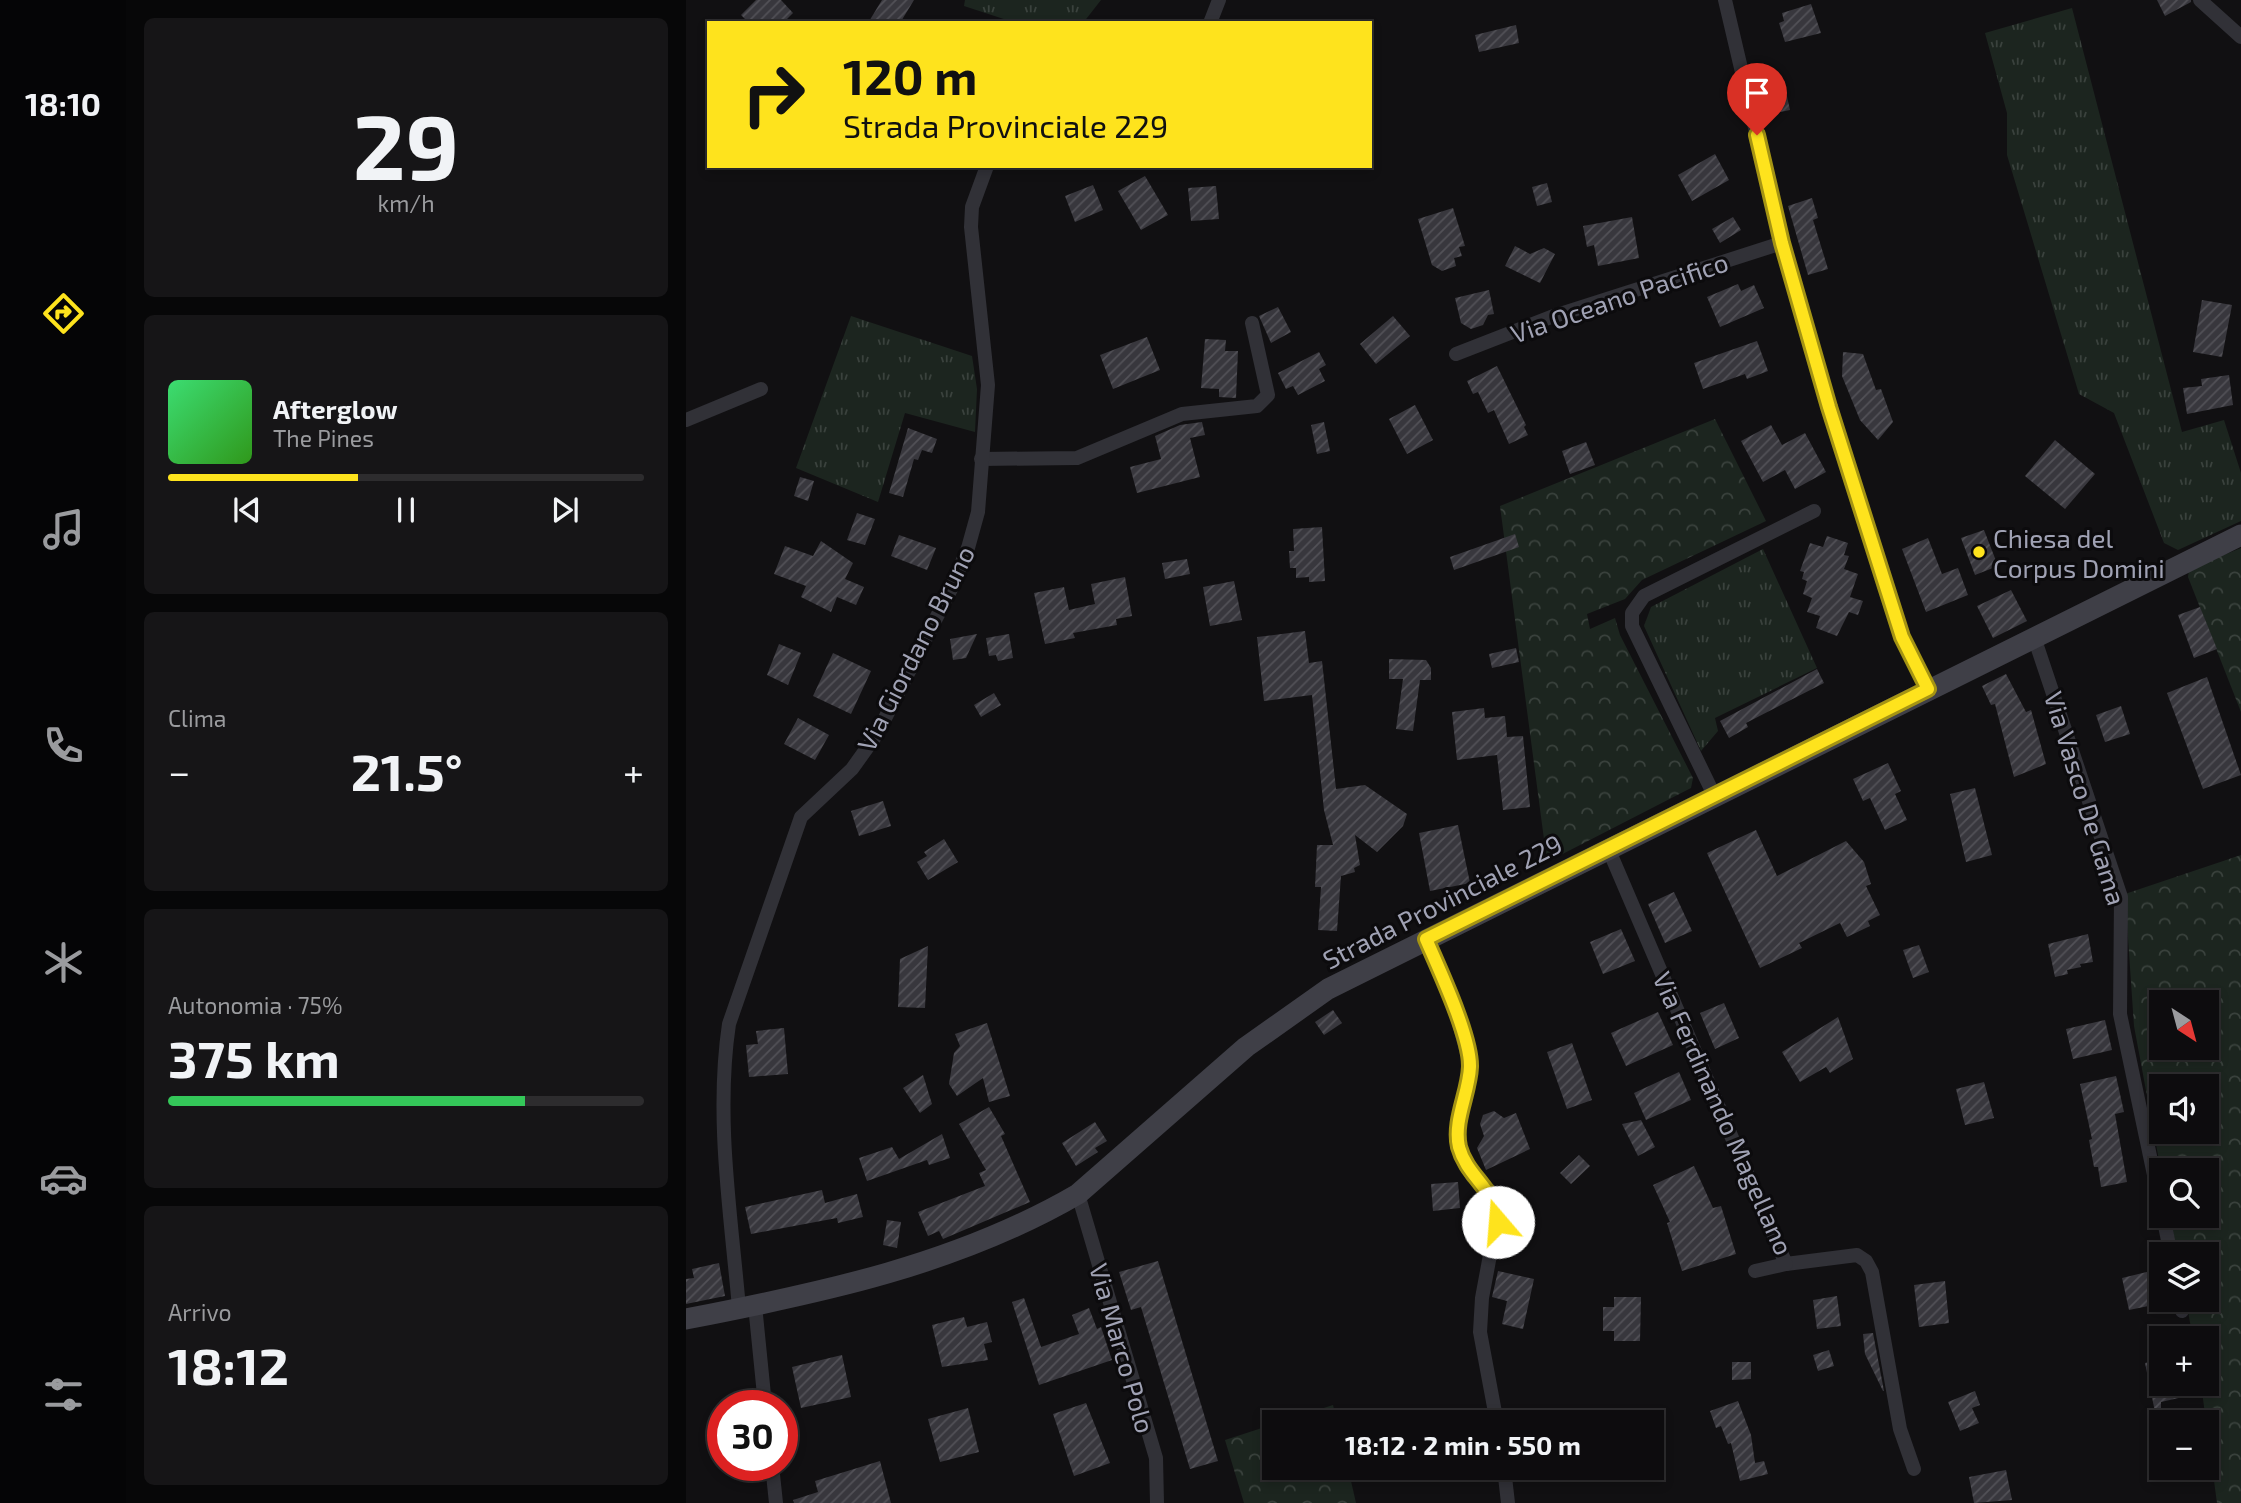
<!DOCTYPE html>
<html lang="it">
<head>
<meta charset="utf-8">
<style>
	:root { --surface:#0d0c0e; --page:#161517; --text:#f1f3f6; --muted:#9a9b9e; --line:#2d2c2e; --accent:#fee31d }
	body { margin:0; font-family:"Exo 2",sans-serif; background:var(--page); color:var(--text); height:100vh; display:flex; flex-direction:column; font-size:26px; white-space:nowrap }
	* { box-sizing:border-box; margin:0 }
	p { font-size:23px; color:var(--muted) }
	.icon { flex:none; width:38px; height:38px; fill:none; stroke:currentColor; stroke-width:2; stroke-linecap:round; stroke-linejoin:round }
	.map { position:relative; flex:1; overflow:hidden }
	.drawer { display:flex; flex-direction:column; gap:18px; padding:18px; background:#070708; width:560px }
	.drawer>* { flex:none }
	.top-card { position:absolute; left:21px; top:21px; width:665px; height:147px; border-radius:0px; box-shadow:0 4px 10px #0003,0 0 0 2px var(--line); background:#fee31d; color:#111; overflow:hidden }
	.needle { width:46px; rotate:144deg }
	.controls { position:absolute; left:1463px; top:990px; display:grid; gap:14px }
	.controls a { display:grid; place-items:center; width:70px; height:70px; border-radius:0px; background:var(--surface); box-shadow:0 4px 10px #0003,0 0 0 2px var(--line); font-size:35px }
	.speed { position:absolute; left:21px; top:1390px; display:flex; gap:14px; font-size:35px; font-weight:700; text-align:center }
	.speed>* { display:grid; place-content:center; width:91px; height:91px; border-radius:50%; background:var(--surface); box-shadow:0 4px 10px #0003,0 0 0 2px var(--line); line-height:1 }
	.speed .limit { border:10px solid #d22; background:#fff; color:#111 }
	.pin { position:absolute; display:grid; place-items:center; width:60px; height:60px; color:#fff; margin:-72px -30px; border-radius:50% 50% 50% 0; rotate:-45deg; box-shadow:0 0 7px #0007 }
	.pin .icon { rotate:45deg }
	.me { position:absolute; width:77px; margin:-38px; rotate:342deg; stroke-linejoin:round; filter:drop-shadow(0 0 5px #0008) }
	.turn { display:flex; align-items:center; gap:24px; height:147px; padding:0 21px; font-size:32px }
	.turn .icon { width:91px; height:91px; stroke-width:2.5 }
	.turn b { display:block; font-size:49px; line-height:60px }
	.big { font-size:52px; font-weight:700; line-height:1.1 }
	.drawer .widget { flex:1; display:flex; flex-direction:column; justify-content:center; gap:10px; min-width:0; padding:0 24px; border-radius:10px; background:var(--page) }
	.drawer .dial { align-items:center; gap:0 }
	.dial b { font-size:91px; line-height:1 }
	.song { display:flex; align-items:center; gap:21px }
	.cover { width:84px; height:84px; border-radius:10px; background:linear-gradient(135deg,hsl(140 70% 55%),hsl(110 70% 35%)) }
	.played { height:7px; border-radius:4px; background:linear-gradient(90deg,var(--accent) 40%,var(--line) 40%) }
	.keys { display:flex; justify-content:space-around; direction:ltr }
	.heat { display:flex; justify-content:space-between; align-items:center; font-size:38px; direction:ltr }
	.charge { height:10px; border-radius:5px; background:linear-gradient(90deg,#34c759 75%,var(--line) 0) }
	.trip { position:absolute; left:576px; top:1410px; width:402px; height:70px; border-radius:0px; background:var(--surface); box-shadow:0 4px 10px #0003,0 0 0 2px var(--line); font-weight:700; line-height:70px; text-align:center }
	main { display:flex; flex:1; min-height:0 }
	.tab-bar { display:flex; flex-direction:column; width:126px; justify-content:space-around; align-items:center; background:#050506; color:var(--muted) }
	.tab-bar .icon { width:49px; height:49px }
	.tab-bar .current { color:var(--accent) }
	.tab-bar b { font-size:32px; color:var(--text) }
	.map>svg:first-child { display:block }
	.grass { fill:url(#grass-tufts) }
	.forest { fill:url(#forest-crowns); fill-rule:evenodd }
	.building { fill:url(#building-hatch) }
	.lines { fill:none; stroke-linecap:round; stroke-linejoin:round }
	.street { stroke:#313137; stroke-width:14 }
	.secondary { stroke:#3f3f47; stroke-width:21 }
	.route-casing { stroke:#a59413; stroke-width:18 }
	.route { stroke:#fee31d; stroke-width:12 }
	.poi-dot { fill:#fee31d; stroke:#0c0b0d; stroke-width:2.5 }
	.labels { text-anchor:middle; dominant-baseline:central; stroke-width:6; stroke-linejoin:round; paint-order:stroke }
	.street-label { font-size:26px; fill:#a0a2b4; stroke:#0c0b0d }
	.poi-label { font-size:26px; fill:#a0a2b4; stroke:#0c0b0d; text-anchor:start }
</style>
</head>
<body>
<main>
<nav class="tab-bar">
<b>18:10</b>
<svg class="icon current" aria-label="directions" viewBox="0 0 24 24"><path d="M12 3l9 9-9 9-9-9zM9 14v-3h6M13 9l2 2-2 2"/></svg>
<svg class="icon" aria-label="music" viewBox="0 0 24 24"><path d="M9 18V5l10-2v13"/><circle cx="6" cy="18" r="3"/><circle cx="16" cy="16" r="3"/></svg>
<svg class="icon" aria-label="phone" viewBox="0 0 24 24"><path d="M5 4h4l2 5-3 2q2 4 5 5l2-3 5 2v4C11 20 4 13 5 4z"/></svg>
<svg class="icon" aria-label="climate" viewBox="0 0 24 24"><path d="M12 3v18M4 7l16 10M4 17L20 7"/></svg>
<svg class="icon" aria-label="car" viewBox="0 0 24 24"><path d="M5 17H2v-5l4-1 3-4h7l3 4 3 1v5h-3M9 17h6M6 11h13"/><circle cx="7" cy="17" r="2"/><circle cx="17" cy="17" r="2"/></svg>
<svg class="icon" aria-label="filters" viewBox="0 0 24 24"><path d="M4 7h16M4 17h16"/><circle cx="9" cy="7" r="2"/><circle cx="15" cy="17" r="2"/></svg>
</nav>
<section class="drawer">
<div class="widget dial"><b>29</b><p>km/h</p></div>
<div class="widget">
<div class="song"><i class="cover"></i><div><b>Afterglow</b><p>The Pines</p></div></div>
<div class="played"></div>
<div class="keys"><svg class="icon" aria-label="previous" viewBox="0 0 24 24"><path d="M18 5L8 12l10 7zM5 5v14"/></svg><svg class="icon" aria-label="pause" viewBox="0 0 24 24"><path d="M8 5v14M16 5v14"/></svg><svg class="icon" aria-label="next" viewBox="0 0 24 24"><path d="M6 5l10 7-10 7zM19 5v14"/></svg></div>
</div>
<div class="widget"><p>Clima</p>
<div class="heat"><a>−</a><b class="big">21.5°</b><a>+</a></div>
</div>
<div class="widget"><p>Autonomia · 75%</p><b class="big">375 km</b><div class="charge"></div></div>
<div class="widget"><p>Arrivo</p><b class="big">18:12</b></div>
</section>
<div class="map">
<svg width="1555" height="1503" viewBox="0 0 1555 1503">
	<defs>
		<pattern id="grass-tufts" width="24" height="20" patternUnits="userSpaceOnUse" patternTransform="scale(1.75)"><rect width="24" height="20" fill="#1c251f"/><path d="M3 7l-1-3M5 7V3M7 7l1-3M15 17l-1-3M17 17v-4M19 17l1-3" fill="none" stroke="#3a423d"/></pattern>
		<pattern id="forest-crowns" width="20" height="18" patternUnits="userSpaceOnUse" patternTransform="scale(1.75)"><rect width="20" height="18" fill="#1c251f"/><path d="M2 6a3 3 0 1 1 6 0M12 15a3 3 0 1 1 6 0" fill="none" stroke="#3a423d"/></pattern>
		<pattern id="building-hatch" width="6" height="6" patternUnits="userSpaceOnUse" patternTransform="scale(1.75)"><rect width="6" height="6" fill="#38373d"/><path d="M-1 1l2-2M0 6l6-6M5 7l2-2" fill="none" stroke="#525157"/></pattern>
	</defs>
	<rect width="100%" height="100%" fill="#111012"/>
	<!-- grass -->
	<g class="grass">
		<polygon points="279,0 415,0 397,23 330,23 278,6"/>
		<polygon points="1386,8 1496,432 1538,420 1555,473 1555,521 1492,550 1478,543 1428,413 1393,394 1321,155 1321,113 1299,33"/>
		<polygon points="165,316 286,356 291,389 289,432 219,413 192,502 110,468"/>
		<polygon points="1077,549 1131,668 1029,718 1032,731 1015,751 958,626 965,607"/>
	</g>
	<!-- forest -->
	<g class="forest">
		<polygon points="1029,419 1080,521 956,580 939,599 901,614 904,629 929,618 934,635 1007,778 1005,788 861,862 814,506"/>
		<polygon points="1555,548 1555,712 1502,577 1503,569"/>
		<path d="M 1555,855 L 1555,1503 L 1531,1503 L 1515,1384 L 1521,1384 L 1521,1339 L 1507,1339 L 1500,1300 L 1521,1300 L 1521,1255 L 1491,1255 L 1484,1216 L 1521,1216 L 1521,1171 L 1475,1171 L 1448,1026 L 1439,894 ZM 1475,1003 L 1521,1003 L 1521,1048 L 1475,1048 ZM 1475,1087 L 1521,1087 L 1521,1132 L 1475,1132 Z"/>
		<polygon points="647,1405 651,1423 592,1423"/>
		<polygon points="588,1424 588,1468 662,1468 670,1503 558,1503 539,1440"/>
	</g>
	<!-- building -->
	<g class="building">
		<polygon points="70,0 95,0 107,13 97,23 63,23 55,15"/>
		<polygon points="196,0 228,0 214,23 182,23"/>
		<polygon points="1471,0 1505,0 1505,2 1479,16"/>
		<polygon points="1125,4 1135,33 1099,42 1093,23 1098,21 1096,13"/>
		<polygon points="830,25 833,43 793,52 789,35"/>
		<polygon points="1100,92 1104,110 1090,113 1086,96"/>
		<polygon points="1029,154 1043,180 1006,201 992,175"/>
		<polygon points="459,176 482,215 455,230 432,191"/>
		<polygon points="861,183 866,202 851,206 846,187"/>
		<polygon points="407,185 417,210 389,222 379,196"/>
		<polygon points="530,186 533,219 505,221 502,188"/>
		<polygon points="1126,198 1132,218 1127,220 1142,269 1122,275 1102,206"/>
		<polygon points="767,208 779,246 773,247 776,256 768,258 770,266 756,271 746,265 732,219"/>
		<polygon points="946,217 953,258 912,266 908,245 901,247 897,226"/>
		<polygon points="1047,217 1055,230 1034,243 1026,229"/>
		<polygon points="829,246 844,254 858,248 869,254 854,283 819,266"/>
		<polygon points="1052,284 1055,291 1068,285 1078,308 1034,327 1021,297"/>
		<polygon points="803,290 808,314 802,315 797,325 785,329 775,323 769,298"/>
		<polygon points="1516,300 1546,305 1536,357 1507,352"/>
		<polygon points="592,307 605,332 585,343 573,316"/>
		<polygon points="707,316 724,336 690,364 674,344"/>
		<polygon points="461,337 474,370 427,389 414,355"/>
		<polygon points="519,339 540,340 539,351 552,351 550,398 533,397 533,389 515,388"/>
		<polygon points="1071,341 1082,371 1061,379 1059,374 1017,389 1008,363"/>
		<polygon points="633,352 640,365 633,369 639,381 612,395 607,386 600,389 592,373"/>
		<polygon points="1157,352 1177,354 1190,390 1195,389 1207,422 1192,440 1174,420 1156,376"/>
		<polygon points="811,366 840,425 838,427 842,435 823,444 808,410 802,413 792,392 787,394 781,381"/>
		<polygon points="1543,375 1547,405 1501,414 1497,388 1516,386 1515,379"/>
		<polygon points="729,405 747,440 721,454 703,419"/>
		<polygon points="516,422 519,435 504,438 514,477 451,493 444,467 475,459 469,436 494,425"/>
		<polygon points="638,422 644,451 631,454 625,425"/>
		<polygon points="1085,425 1096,445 1119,433 1140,472 1109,489 1099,470 1077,482 1055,441"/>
		<polygon points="222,428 251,439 246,453 236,450 232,460 228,459 217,497 203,493"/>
		<polygon points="1369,440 1409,474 1379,509 1339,476"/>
		<polygon points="900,442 909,465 884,474 876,451"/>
		<polygon points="114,477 128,481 122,501 108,496"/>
		<polygon points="171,513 189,519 179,545 161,540"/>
		<polygon points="636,527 639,581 623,582 623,577 610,578 610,568 604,568 603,551 608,551 607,529"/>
		<polygon points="1298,530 1312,566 1289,575 1275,538"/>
		<polygon points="829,534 833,547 768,570 764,557"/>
		<polygon points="213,535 250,548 241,570 205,556"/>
		<polygon points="1141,536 1162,543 1158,555 1163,556 1158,569 1172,574 1164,597 1177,601 1172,615 1163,612 1151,636 1130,628 1134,616 1121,612 1126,598 1117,594 1121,581 1116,579 1118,572 1114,571 1124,543 1137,547"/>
		<polygon points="1242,538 1256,574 1272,568 1282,595 1240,612 1216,549"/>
		<polygon points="135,541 167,563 159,579 178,587 170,605 151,597 145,612 115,597 120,586 88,574 99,546 127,556"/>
		<polygon points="501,559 504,574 479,579 476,563"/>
		<polygon points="439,577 446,616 430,619 431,625 387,633 389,638 359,644 348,593 378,587 383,610 409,604 405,584"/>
		<polygon points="548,581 556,620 524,626 517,587"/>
		<polygon points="1325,590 1341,621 1307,638 1291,606"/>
		<polygon points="1514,607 1531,649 1508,658 1492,615"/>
		<polygon points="619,631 623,663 636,661 650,789 679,785 721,814 717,826 691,852 669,835 674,865 668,868 669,872 655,876 651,931 632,930 635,887 629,887 631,845 647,845 638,810 626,695 578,701 571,637"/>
		<polygon points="291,634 280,658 267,660 264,639"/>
		<polygon points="323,634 327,658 312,661 310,655 303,656 300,638"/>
		<polygon points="93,644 115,653 102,685 81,675"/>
		<polygon points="830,648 833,662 806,668 803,654"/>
		<polygon points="147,653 185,671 165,714 127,696"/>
		<polygon points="703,659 740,660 745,668 745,680 734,680 727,731 710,729 717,679 703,679"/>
		<polygon points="1131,669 1138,683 1060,723 1062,727 1043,738 1034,721"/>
		<polygon points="1320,674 1340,712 1345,710 1360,764 1328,777 1309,704 1305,705 1296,686"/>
		<polygon points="1521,677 1555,775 1517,789 1481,693"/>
		<polygon points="308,693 315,705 295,717 288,705"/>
		<polygon points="1435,706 1444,734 1419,742 1410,715"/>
		<polygon points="798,708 799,718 819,716 821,737 837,736 844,807 817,810 811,755 771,760 766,712"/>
		<polygon points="112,718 143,735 129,760 98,744"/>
		<polygon points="1202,763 1215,791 1209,794 1221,820 1199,830 1184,798 1177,801 1167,779"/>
		<polygon points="1289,788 1306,855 1280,862 1264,794"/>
		<polygon points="197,801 205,826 173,836 165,811"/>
		<polygon points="772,825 784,883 744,891 733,833"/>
		<polygon points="1070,830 1091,876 1160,841 1178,862 1185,884 1180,886 1194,915 1182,921 1184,926 1161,937 1154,923 1113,943 1116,948 1074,968 1021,853"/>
		<polygon points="258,839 272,862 242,880 231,862 241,856 238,852"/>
		<polygon points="988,892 1006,931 979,943 962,904"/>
		<polygon points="935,929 949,961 917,974 904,942"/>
		<polygon points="1402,934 1407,962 1394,964 1395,967 1381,970 1382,974 1369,977 1362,944"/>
		<polygon points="1233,945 1243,972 1227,978 1217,950"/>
		<polygon points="242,946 239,1008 212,1007 214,959"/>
		<polygon points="1038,1003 1053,1038 1029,1049 1014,1013"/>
		<polygon points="647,1010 656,1023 638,1035 629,1022"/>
		<polygon points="972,1012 987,1045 940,1066 925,1033"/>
		<polygon points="1152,1017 1167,1059 1144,1073 1140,1067 1114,1082 1096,1052"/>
		<polygon points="1419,1020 1426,1050 1387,1059 1380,1029"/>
		<polygon points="301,1023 324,1096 303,1102 297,1078 271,1096 263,1084 268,1053 274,1046 269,1034"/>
		<polygon points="98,1028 102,1074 63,1077 60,1045 72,1044 70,1031"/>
		<polygon points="886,1043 906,1100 881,1109 861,1052"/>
		<polygon points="993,1072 1005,1100 960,1120 948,1093"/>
		<polygon points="237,1075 246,1104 234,1113 217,1088"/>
		<polygon points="1430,1076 1438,1112 1429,1114 1441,1182 1415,1187 1412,1167 1408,1167 1403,1140 1406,1139 1394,1084"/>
		<polygon points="1298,1082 1308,1118 1279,1125 1270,1089"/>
		<polygon points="303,1107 319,1134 315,1136 344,1202 257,1239 253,1231 242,1236 232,1212 299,1186 293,1173 300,1170 273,1124"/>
		<polygon points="808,1111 818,1118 830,1113 844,1149 800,1170 791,1148 798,1136 794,1124 797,1115"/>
		<polygon points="955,1120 969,1147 952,1156 936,1124"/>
		<polygon points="409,1122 421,1141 409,1148 412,1152 390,1166 376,1143"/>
		<polygon points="256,1134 264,1158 243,1165 241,1160 181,1181 173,1158 206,1147 213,1159"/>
		<polygon points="893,1155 904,1166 885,1184 874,1173"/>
		<polygon points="1008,1166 1027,1208 1035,1206 1050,1254 996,1271 981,1223 984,1222 967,1185"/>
		<polygon points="772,1182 774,1208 747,1211 745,1184"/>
		<polygon points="136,1190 139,1203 171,1194 177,1217 152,1223 151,1218 65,1234 59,1207"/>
		<polygon points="201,1220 215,1222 211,1248 197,1245"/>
		<polygon points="472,1261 532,1461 504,1469 455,1307 445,1310 433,1272"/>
		<polygon points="33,1263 39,1296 0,1304 0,1279 8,1278 6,1269"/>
		<polygon points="1469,1270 1477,1303 1443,1310 1436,1278"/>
		<polygon points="812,1271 848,1279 837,1329 816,1324 821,1301 806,1297"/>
		<polygon points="1259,1281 1263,1323 1233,1327 1228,1285"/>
		<polygon points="1151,1296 1155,1326 1131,1329 1127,1300"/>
		<polygon points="928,1297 955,1297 954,1341 928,1341 928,1331 917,1331 917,1307 928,1307"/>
		<polygon points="338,1298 355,1347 393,1334 386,1315 403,1308 411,1329 415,1327 426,1360 353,1385 326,1302"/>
		<polygon points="278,1317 281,1327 301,1322 306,1342 298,1344 302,1360 256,1367 246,1325"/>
		<polygon points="1187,1333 1198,1391 1197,1391 1179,1354 1177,1334"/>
		<polygon points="1143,1350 1148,1366 1132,1371 1127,1355"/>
		<polygon points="156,1355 165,1397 115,1408 106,1367"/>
		<polygon points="1475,1359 1475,1384 1494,1384 1497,1397 1475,1402 1475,1412 1469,1412 1459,1363"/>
		<polygon points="1046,1362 1065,1362 1065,1379 1046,1380"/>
		<polygon points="1289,1391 1294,1405 1286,1408 1293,1423 1274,1431 1262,1402"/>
		<polygon points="1052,1401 1065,1435 1069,1463 1078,1461 1082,1474 1054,1481 1045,1443 1042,1444 1035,1426 1030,1428 1024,1411"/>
		<polygon points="400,1403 424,1463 388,1476 367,1414"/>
		<polygon points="282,1408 293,1452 254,1462 242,1419"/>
		<polygon points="194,1461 205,1503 108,1503 107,1500 132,1492 129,1481"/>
		<polygon points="1320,1470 1326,1500 1288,1503 1283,1477"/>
	</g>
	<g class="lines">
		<!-- street -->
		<g class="street">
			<polyline points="1039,0 1096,243 1143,407 1216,637 1243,689"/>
			<polyline points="1514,0 1555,37"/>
			<polyline points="524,23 533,0"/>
			<polyline points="770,354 865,317 1096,243"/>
			<polyline points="0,420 75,389"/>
			<polyline points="295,459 391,458 496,414 571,406 582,395 566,323"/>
			<polyline points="1348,637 1435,897 1434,1014 1475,1208"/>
			<polyline points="1028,795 946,626 946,613 958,596 1128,511"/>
			<polyline points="922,848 1100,1264 1171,1255 1180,1261 1186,1272 1214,1429 1228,1469"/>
			<polyline points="740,939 769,1008 784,1065 771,1136 774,1149 786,1176 803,1190 812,1212 796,1298 794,1332 811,1423"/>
			<polyline points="392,1194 470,1458 471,1503"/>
			<polyline points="1477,1216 1485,1255"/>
			<polyline points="1069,1271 1100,1264"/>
			<polyline points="1494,1300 1496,1311"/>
			<polyline points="69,1305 79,1405"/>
			<path d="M 53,1308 C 45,1215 29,1117 43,1024 L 115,817 L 166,769 L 191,734 L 266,587 L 282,548 L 292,512 L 302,385 L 285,227 L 286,207 L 301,166"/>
			<polyline points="86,1465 90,1503"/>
			<polyline points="818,1468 822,1503"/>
		</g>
		<!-- secondary -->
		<path class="secondary" d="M 0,1319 C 135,1293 272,1264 392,1194 L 560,1047 L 642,989 L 1555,535"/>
	</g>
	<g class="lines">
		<defs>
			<path id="route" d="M 812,1222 C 811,1190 781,1177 773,1147 C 767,1121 783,1093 784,1067 C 785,1037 753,969 740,939 L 1242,689 L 1216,637 L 1143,407 L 1096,243 L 1071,135"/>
		</defs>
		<!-- route casing -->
		<use href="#route" class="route-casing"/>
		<!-- route -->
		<use href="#route" class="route"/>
	</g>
	<!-- markers -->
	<circle class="poi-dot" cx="1293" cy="552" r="7"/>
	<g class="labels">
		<!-- street labels -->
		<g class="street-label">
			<text transform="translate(933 297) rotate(-19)">Via Oceano Pacifico</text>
			<text transform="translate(229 648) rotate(-63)">Via Giordano Bruno</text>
			<text transform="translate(1400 798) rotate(73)">Via Vasco De Gama</text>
			<text transform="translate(756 901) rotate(-27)">Strada Provinciale 229</text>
			<text transform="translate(1038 1113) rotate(66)">Via Ferdinando Magellano</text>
			<text transform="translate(437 1348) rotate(74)">Via Marco Polo</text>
		</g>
		<!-- poi labels -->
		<g class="poi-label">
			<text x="1307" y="537">Chiesa del<tspan x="1307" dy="30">Corpus Domini</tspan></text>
		</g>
	</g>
</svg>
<div class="controls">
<a><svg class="needle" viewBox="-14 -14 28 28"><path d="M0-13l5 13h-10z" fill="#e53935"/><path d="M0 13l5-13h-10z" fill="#9a9b9e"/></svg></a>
<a><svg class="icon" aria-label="sound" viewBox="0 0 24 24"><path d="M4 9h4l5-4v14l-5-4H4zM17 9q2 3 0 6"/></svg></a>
<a><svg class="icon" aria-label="search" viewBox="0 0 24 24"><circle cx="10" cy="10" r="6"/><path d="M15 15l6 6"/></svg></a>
<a><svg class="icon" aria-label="layers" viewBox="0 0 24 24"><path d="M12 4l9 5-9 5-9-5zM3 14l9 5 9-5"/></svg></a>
<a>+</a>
<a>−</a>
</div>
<div class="speed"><div class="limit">30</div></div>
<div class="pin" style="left:1071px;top:135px;background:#d93025"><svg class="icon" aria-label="arrive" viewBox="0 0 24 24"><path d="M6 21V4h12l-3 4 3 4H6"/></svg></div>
<svg class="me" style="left:812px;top:1222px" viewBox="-20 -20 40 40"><circle r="19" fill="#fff"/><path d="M0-13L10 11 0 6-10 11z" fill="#fee31d"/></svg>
<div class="trip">18:12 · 2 min · 550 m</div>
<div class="top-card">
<div class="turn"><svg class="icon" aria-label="right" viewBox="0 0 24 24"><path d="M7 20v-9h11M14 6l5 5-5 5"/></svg><div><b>120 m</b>Strada Provinciale 229</div></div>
</div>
</div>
</main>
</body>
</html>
